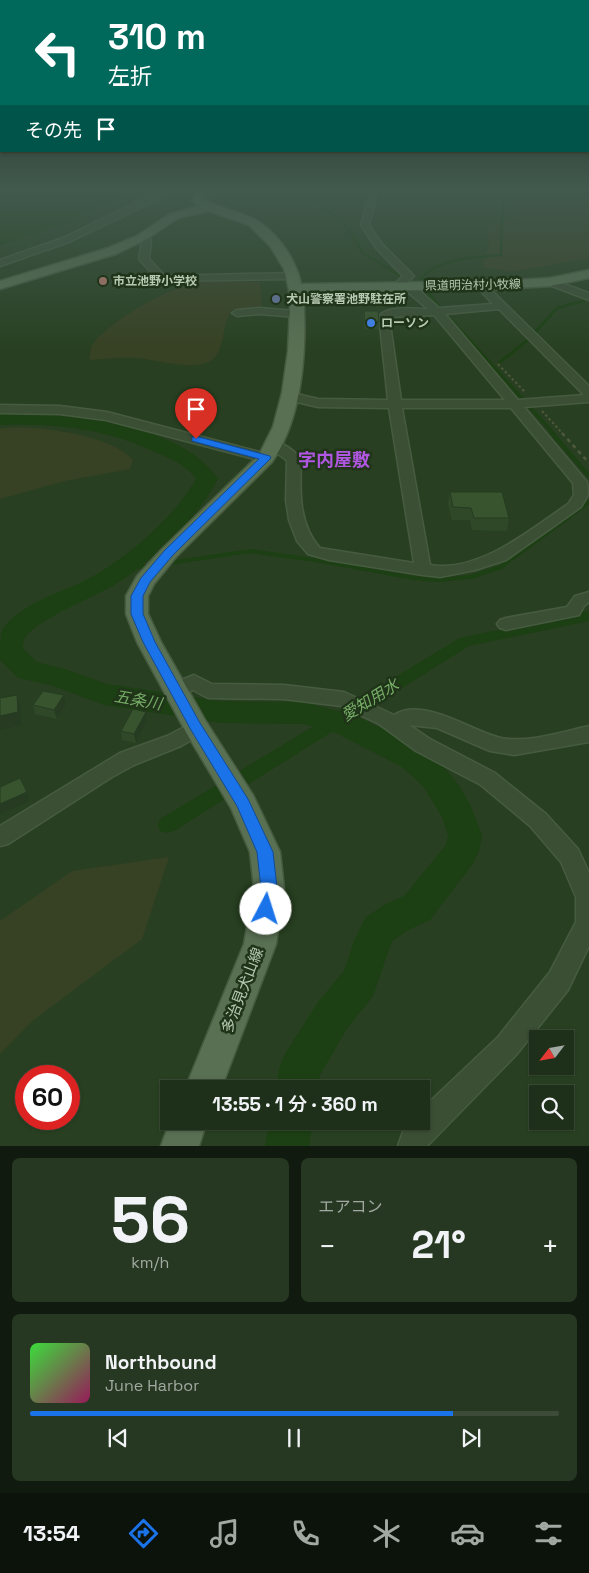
<!DOCTYPE html>
<html lang="ja">
<head>
<meta charset="utf-8">
<style>
	:root { --surface:#1e3019; --page:#263822; --text:#f1f3f6; --muted:#a1a9a2; --line:#3c4b38; --accent:#1a73e8 }
	body { margin:0; font-family:"Space Grotesk","Noto Sans JP",sans-serif; background:var(--page); color:var(--text); height:100vh; display:flex; flex-direction:column; font-size:19px; white-space:nowrap }
	* { box-sizing:border-box; margin:0 }
	p { font-size:16px; color:var(--muted) }
	.icon { flex:none; width:28px; height:28px; fill:none; stroke:currentColor; stroke-width:2; stroke-linecap:round; stroke-linejoin:round }
	.map { position:relative; height:1146px; overflow:hidden }
	.details { display:flex; flex-direction:column; gap:12px; padding:12px; background:#101a0e; flex:1 }
	.details>* { flex:none }
	.banner { position:absolute; left:0px; top:0px; width:590px; height:152px; box-shadow:0 1px 4px #0004,0 0 0 1px var(--line); background:#00695c; color:#fff; overflow:hidden }
	.needle { width:32px; rotate:239deg }
	.tools { position:absolute; left:529px; top:1030px; display:grid; gap:10px }
	.tools a { display:grid; place-items:center; width:45px; height:45px; border-radius:0px; background:var(--surface); box-shadow:0 1px 4px #0004,0 0 0 1px var(--line); font-size:25px }
	.speed { position:absolute; left:15px; top:1065px; display:flex; gap:10px; font-size:25px; font-weight:700; text-align:center }
	.speed>* { display:grid; place-content:center; width:65px; height:65px; border-radius:50%; background:var(--surface); box-shadow:0 1px 4px #0004,0 0 0 1px var(--line); line-height:1 }
	.speed .limit { border:8px solid #d22; background:#fff; color:#111 }
	.pin { position:absolute; display:grid; place-items:center; width:42px; height:42px; color:#fff; margin:-51px -21px; border-radius:50% 50% 50% 0; rotate:-45deg; box-shadow:0 0 5px #0007 }
	.pin .icon { rotate:45deg }
	.me { position:absolute; width:55px; margin:-28px; rotate:5deg; stroke-linejoin:round; filter:drop-shadow(0 0 4px #0008) }
	.turn { display:flex; align-items:center; gap:18px; height:105px; padding:0 25px; font-size:22px }
	.turn .icon { width:65px; height:65px; stroke-width:2.5 }
	.turn b { display:block; font-size:35px; line-height:42px }
	.then { display:flex; align-items:center; height:48px; padding:0 25px; background:#0003; gap:10px; font-size:19px }
	.big { font-size:38px; font-weight:600; line-height:1.1 }
	.details .card { flex:1; display:flex; flex-direction:column; justify-content:center; gap:8px; min-width:0; padding:0 18px; border-radius:8px; background:var(--page) }
	.details .dial { align-items:center; gap:0 }
	.dial b { font-size:65px; line-height:1 }
	.song { display:flex; align-items:center; gap:15px }
	.cover { width:60px; height:60px; border-radius:8px; background:linear-gradient(135deg,hsl(120 70% 55%),hsl(330 70% 35%)) }
	.played { height:5px; border-radius:2px; background:linear-gradient(90deg,var(--accent) 80%,var(--line) 80%) }
	.keys { display:flex; justify-content:space-around; direction:ltr }
	.heat { display:flex; justify-content:space-between; align-items:center; font-size:28px; direction:ltr }
	.details .tiles { flex:1; display:grid; gap:12px; grid-template-columns:1fr 1fr }
	.card:last-child { grid-column:span 2 }
	.trip { position:absolute; left:160px; top:1080px; width:270px; height:50px; border-radius:0px; background:var(--surface); box-shadow:0 1px 4px #0004,0 0 0 1px var(--line); font-weight:600; line-height:50px; text-align:center }
	.tabs { display:flex; height:80px; justify-content:space-around; align-items:center; background:#0c130a; color:var(--muted) }
	.tabs .icon { width:35px; height:35px }
	.tabs .selected { color:var(--accent) }
	.tabs b { font-size:22px; color:var(--text) }
	.map>svg:first-child { display:block }
	.green { fill:#374123 }
	.water { fill:#1c3f13 }
	.lines { fill:none; stroke-linecap:round; stroke-linejoin:round }
	.stream-far2 { stroke:#1c3f13; stroke-width:2.5 }
	.stream-far1 { stroke:#1c3f13; stroke-width:3 }
	.stream { stroke:#1c3f13; stroke-width:4 }
	.canal { fill:#1c3f13; fill-rule:evenodd }
	.river { fill:#1c3f13; fill-rule:evenodd }
	.minor-casing { stroke:#475b41; stroke-width:3 }
	.major-casing { stroke:#475b41; stroke-width:3 }
	.path-far1 { stroke:#50583c; stroke-width:2; stroke-dasharray:2.5 2.5; stroke-linecap:butt }
	.path { stroke:#50583c; stroke-width:2.5; stroke-dasharray:4 4; stroke-linecap:butt }
	.minor { fill:#3b4f35; fill-rule:evenodd }
	.major { fill:#597053; fill-rule:evenodd }
	.wall { fill:#2f4828 }
	.shaded-wall { fill:#263b21 }
	.building { fill:#37542f; stroke:#263b21 }
	.route { fill:#1a73e8; stroke:#114b97 }
	.education-dot { fill:#8d6e63; stroke:#20341a; stroke-width:2 }
	.service-dot { fill:#5c6f8a; stroke:#20341a; stroke-width:2 }
	.shop-dot { fill:#3f7fe0; stroke:#20341a; stroke-width:2 }
	.labels { text-anchor:middle; dominant-baseline:central; stroke-width:5; stroke-linejoin:round; paint-order:stroke }
	.far-poi-label { font-size:12px; font-weight:bold; fill:#b6cab1; stroke:#20341a; text-anchor:start }
	.far-street-label { font-size:12px; fill:#b6cab1; stroke:#20341a }
	.street-label { font-size:15px; fill:#b6cab1; stroke:#20341a }
	.water-label { font-size:16px; font-style:italic; fill:#76ad66; stroke:#20341a }
	.quarter-label { font-size:18px; font-weight:bold; fill:#af57e0; stroke:#20341a }
</style>
</head>
<body>
<div class="map">
<svg width="589" height="1146" viewBox="0 0 589 1146">
	<rect width="100%" height="100%" fill="#284021"/>
	<!-- green -->
	<g class="green">
		<polygon points="521,190 589,190 589,258 511,272 482,267 489,245 487,227 518,215"/>
		<path d="M 260,282 L 262,306 L 232,310 C 222,323 226,343 215,357 C 201,374 155,359 136,358 C 121,357 105,359 90,360 C 90,355 90,349 92,345 C 107,324 158,294 183,286 C 204,279 237,282 260,282 Z"/>
		<path d="M 16,427 C 50,429 109,434 133,460 L 130,469 L 65,481 L 0,499 L 0,429 Z"/>
		<polygon points="169,857 142,939 31,1022 0,1054 0,921 72,871"/>
	</g>
	<!-- water -->
	<polygon class="water" points="8,190 132,190 126,195 59,225 0,246 0,194"/>
	<g class="lines">
		<!-- stream-far2 -->
		<g class="stream-far2">
			<polyline points="304,190 315,197 322,206 340,220 352,234 363,253 425,291 430,297"/>
			<path d="M 432,297 L 421,279 C 438,257 476,258 501,255 L 503,190"/>
		</g>
		<!-- stream-far1 -->
		<g class="stream-far1">
			<polyline points="429,295 554,434"/>
			<polyline points="432,295 434,299"/>
			<polyline points="500,362 529,339 557,308 586,300"/>
		</g>
		<!-- stream -->
		<g class="stream">
			<polyline points="552,433 589,476"/>
			<polyline points="169,563 251,551 321,561 414,578 438,580 471,577 501,567 589,502"/>
			<polyline points="121,568 146,566"/>
		</g>
		<!-- canal -->
		<polygon class="canal" points="589,611 589,621 469,646 174,831 167,833 160,831 158,825 160,819 460,638"/>
		<!-- river -->
		<g class="river">
			<path d="M 45,412 C 96,416 188,432 218,479 C 197,519 160,553 124,579 C 101,595 37,618 25,638 C 23,641 23,645 23,649 L 37,662 L 65,669 L 107,684 L 221,701 L 304,702 L 356,716 L 424,749 L 445,768 L 460,787 L 471,807 L 482,835 L 479,851 L 474,862 L 430,920 L 410,929 L 392,941 L 373,996 L 346,1030 L 320,1075 L 318,1089 L 276,1089 L 279,1069 L 285,1054 L 318,1002 L 344,971 L 354,941 L 366,917 L 384,905 L 404,896 L 446,845 L 448,835 L 442,817 L 423,786 L 402,767 L 336,733 L 304,724 L 221,723 L 104,705 L 51,685 L 18,678 L 0,660 C 0,651 0,636 2,630 C 20,604 57,594 84,581 C 124,561 174,518 196,479 C 188,467 175,461 162,455 C 110,429 58,423 0,425 L 0,413 Z"/>
			<polygon points="269,1121 313,1121 309,1146 265,1146"/>
		</g>
		<defs>
			<g id="minor">
				<polygon points="162,190 171,190 166,196 69,242 0,266 0,260 63,238"/>
				<polygon points="206,190 214,190 203,204 197,204 196,202"/>
				<polygon points="370,190 378,190 369,225 382,244 414,276 400,289 392,289 391,287 403,276 376,248 361,225"/>
				<polygon points="141,235 151,240 149,259 165,276 293,273 298,276 293,279 159,281 139,259 142,241 137,238"/>
				<polygon points="550,279 589,293 589,300 547,284 545,282"/>
				<path d="M 481,283 L 485,284 L 589,386 L 589,402 L 524,407 L 587,482 L 588,495 L 581,507 L 506,560 L 475,570 L 440,577 L 423,575 L 329,560 L 308,554 L 297,541 L 289,520 L 286,500 L 287,461 C 281,454 272,453 267,446 L 269,443 C 282,440 294,450 301,460 C 300,490 298,524 320,548 L 414,563 L 389,408 L 318,407 L 284,399 L 282,396 L 288,392 L 318,399 L 388,400 L 379,316 C 389,305 414,309 428,309 L 404,289 L 403,287 L 408,284 L 419,290 L 439,308 L 493,304 L 476,286 ZM 499,309 L 584,395 L 518,400 L 445,314 ZM 434,315 L 505,400 L 401,400 L 389,317 ZM 402,408 L 511,408 L 573,483 L 574,495 L 568,504 C 530,530 479,573 430,565 Z"/>
				<polygon points="260,308 296,311 301,314 296,317 260,314 237,316 232,313 237,310"/>
				<polygon points="0,405 60,406 107,412 271,455 273,458 266,462 106,420 60,414 0,413"/>
				<polygon points="589,592 589,602 584,606 579,615 506,630 500,628 497,624 500,620 506,618 567,607 575,596"/>
				<path d="M 194,675 L 212,684 L 284,685 L 344,692 L 394,715 C 423,696 473,732 501,738 C 529,743 562,732 589,726 L 589,742 L 514,755 L 490,751 L 437,728 L 409,725 L 430,739 L 495,773 L 546,814 L 578,849 L 589,873 L 589,946 L 568,990 L 516,1055 L 427,1146 L 398,1146 L 405,1126 L 410,1121 L 421,1121 L 421,1110 L 498,1037 L 550,972 L 576,922 L 576,897 L 561,862 L 530,826 L 481,785 L 416,751 L 379,724 L 341,706 L 284,699 L 208,698 L 193,690 L 176,697 L 169,695 L 167,690 L 169,685 Z"/>
				<polygon points="196,721 203,723 206,728 203,733 181,746 134,765 112,777 8,844 0,846 0,826 120,753 167,736"/>
			</g>
			<g id="major">
				<path d="M 196,190 L 206,190 L 202,199 L 208,202 C 222,208 236,211 249,217 C 274,227 296,258 301,284 L 499,281 L 550,278 L 589,270 L 589,278 L 550,286 L 499,289 L 303,292 C 307,345 304,416 272,462 L 176,557 L 154,584 L 148,596 L 148,614 L 161,642 L 205,720 L 253,795 L 280,852 L 284,888 L 276,944 L 221,1089 L 185,1089 L 244,944 L 254,888 L 250,852 L 231,808 L 187,734 L 137,642 L 126,614 L 126,596 L 137,576 L 162,549 L 259,455 L 273,427 L 282,393 L 288,351 L 290,309 L 289,290 L 284,269 L 270,246 L 249,225 L 209,211 L 178,218 L 145,240 L 116,254 L 0,289 L 0,281 L 108,248 L 137,236 L 170,214 L 200,206 L 192,200 Z"/>
				<polygon points="170,1121 207,1121 199,1146 161,1146"/>
			</g>
		</defs>
		<!-- minor casing -->
		<use href="#minor" class="minor-casing"/>
		<!-- major casing -->
		<use href="#major" class="major-casing"/>
		<!-- path-far1 -->
		<g class="path-far1">
			<polyline points="498,364 525,392"/>
			<polyline points="542,411 563,434"/>
		</g>
		<!-- path -->
		<polyline class="path" points="562,433 589,463"/>
		<!-- minor -->
		<use href="#minor" class="minor"/>
		<!-- major -->
		<use href="#major" class="major"/>
	</g>
	<!-- wall -->
	<g class="wall">
		<polygon points="364,311 379,322 379,329 365,329 363,318"/>
		<polygon points="450,492 509,518 507,531 472,530 470,520 452,520 448,504"/>
		<polygon points="66,704 57,719 35,714 33,705"/>
		<polygon points="146,712 147,721 136,743 122,740 121,731"/>
	</g>
	<!-- shaded-wall -->
	<g class="shaded-wall">
		<polygon points="17,695 20,708 22,725 0,730 0,716"/>
		<polygon points="64,695 66,704 57,719 54,710"/>
		<polygon points="146,712 147,721 136,743 134,734"/>
		<polygon points="27,792 29,801 0,814 0,804"/>
	</g>
	<!-- building -->
	<g class="building">
		<polygon points="364,311 378,311 379,322 365,322"/>
		<polygon points="450,492 502,492 509,518 474,518 471,508 453,507"/>
		<polygon points="43,691 64,695 54,710 33,705"/>
		<polygon points="17,695 18,712 0,716 0,698"/>
		<polygon points="133,709 146,712 134,734 121,731"/>
		<polygon points="20,778 27,792 0,804 0,787"/>
	</g>
	<!-- sky -->
	<linearGradient id="sky" x2="0" y2="1"><stop stop-color="#162312"/><stop offset="0.54" stop-color="#42594e"/><stop offset="1" stop-color="#42594e" stop-opacity="0"/></linearGradient>
	<rect width="589" height="351" fill="url(#sky)"/>
	<!-- route -->
	<polygon class="route" points="192,437 199,437 270,456 271,458 173,555 150,582 143,596 143,614 155,642 200,723 248,799 273,852 277,888 272,915 266,917 260,915 258,909 261,888 257,852 237,806 191,730 143,642 131,614 131,596 141,578 165,550 259,459 192,441"/>
	<!-- markers -->
	<circle class="education-dot" cx="103" cy="281" r="5"/>
	<circle class="service-dot" cx="276" cy="299" r="5"/>
	<circle class="shop-dot" cx="371" cy="323" r="5"/>
	<g class="labels">
		<!-- far-poi labels -->
		<g class="far-poi-label">
			<text x="113" y="281">市立池野小学校</text>
			<text x="286" y="299">犬山警察署池野駐在所</text>
			<text x="381" y="323">ローソン</text>
		</g>
		<!-- far-street labels -->
		<g class="far-street-label">
			<text transform="translate(473 285) rotate(-1)">県道明治村小牧線</text>
		</g>
		<!-- street labels -->
		<g class="street-label">
			<text transform="translate(242 990) rotate(-69)">多治見犬山線</text>
		</g>
		<!-- water labels -->
		<g class="water-label">
			<text transform="translate(138 700) rotate(10)">五条川</text>
			<text transform="translate(370 700) rotate(-32)">愛知用水</text>
		</g>
		<!-- quarter labels -->
		<g class="quarter-label">
			<text x="334" y="459">字内屋敷</text>
		</g>
	</g>
</svg>
<div class="tools">
<a><svg class="needle" viewBox="-14 -14 28 28"><path d="M0-13l5 13h-10z" fill="#e53935"/><path d="M0 13l5-13h-10z" fill="#a1a9a2"/></svg></a>
<a><svg class="icon" aria-label="search" viewBox="0 0 24 24"><circle cx="10" cy="10" r="6"/><path d="M15 15l6 6"/></svg></a>
</div>
<div class="speed"><div class="limit">60</div></div>
<div class="pin" style="left:196px;top:439px;background:#d93025"><svg class="icon" aria-label="arrive" viewBox="0 0 24 24"><path d="M6 21V4h12l-3 4 3 4H6"/></svg></div>
<svg class="me" style="left:266px;top:909px" viewBox="-20 -20 40 40"><circle r="19" fill="#fff"/><path d="M0-13L10 11 0 6-10 11z" fill="#1a73e8"/></svg>
<div class="trip">13:55 · 1 分 · 360 m</div>
<div class="banner">
<div class="turn"><svg class="icon" aria-label="left" viewBox="0 0 24 24"><path d="M17 20v-9H6M10 6l-5 5 5 5"/></svg><div><b>310 m</b>左折</div></div>
<div class="then">その先<svg class="icon" aria-label="arrive" viewBox="0 0 24 24"><path d="M6 21V4h12l-3 4 3 4H6"/></svg></div>
</div>
</div>
<section class="details">
<div class="tiles">
<div class="card dial"><b>56</b><p>km/h</p></div>
<div class="card"><p>エアコン</p>
<div class="heat"><a>−</a><b class="big">21°</b><a>+</a></div>
</div>
<div class="card">
<div class="song"><i class="cover"></i><div><b>Northbound</b><p>June Harbor</p></div></div>
<div class="played"></div>
<div class="keys"><svg class="icon" aria-label="previous" viewBox="0 0 24 24"><path d="M18 5L8 12l10 7zM5 5v14"/></svg><svg class="icon" aria-label="pause" viewBox="0 0 24 24"><path d="M8 5v14M16 5v14"/></svg><svg class="icon" aria-label="next" viewBox="0 0 24 24"><path d="M6 5l10 7-10 7zM19 5v14"/></svg></div>
</div>
</div>
</section>
<nav class="tabs">
<b>13:54</b>
<svg class="icon selected" aria-label="directions" viewBox="0 0 24 24"><path d="M12 3l9 9-9 9-9-9zM9 14v-3h6M13 9l2 2-2 2"/></svg>
<svg class="icon" aria-label="music" viewBox="0 0 24 24"><path d="M9 18V5l10-2v13"/><circle cx="6" cy="18" r="3"/><circle cx="16" cy="16" r="3"/></svg>
<svg class="icon" aria-label="phone" viewBox="0 0 24 24"><path d="M5 4h4l2 5-3 2q2 4 5 5l2-3 5 2v4C11 20 4 13 5 4z"/></svg>
<svg class="icon" aria-label="climate" viewBox="0 0 24 24"><path d="M12 3v18M4 7l16 10M4 17L20 7"/></svg>
<svg class="icon" aria-label="car" viewBox="0 0 24 24"><path d="M5 17H2v-5l4-1 3-4h7l3 4 3 1v5h-3M9 17h6M6 11h13"/><circle cx="7" cy="17" r="2"/><circle cx="17" cy="17" r="2"/></svg>
<svg class="icon" aria-label="filters" viewBox="0 0 24 24"><path d="M4 7h16M4 17h16"/><circle cx="9" cy="7" r="2"/><circle cx="15" cy="17" r="2"/></svg>
</nav>
</body>
</html>
